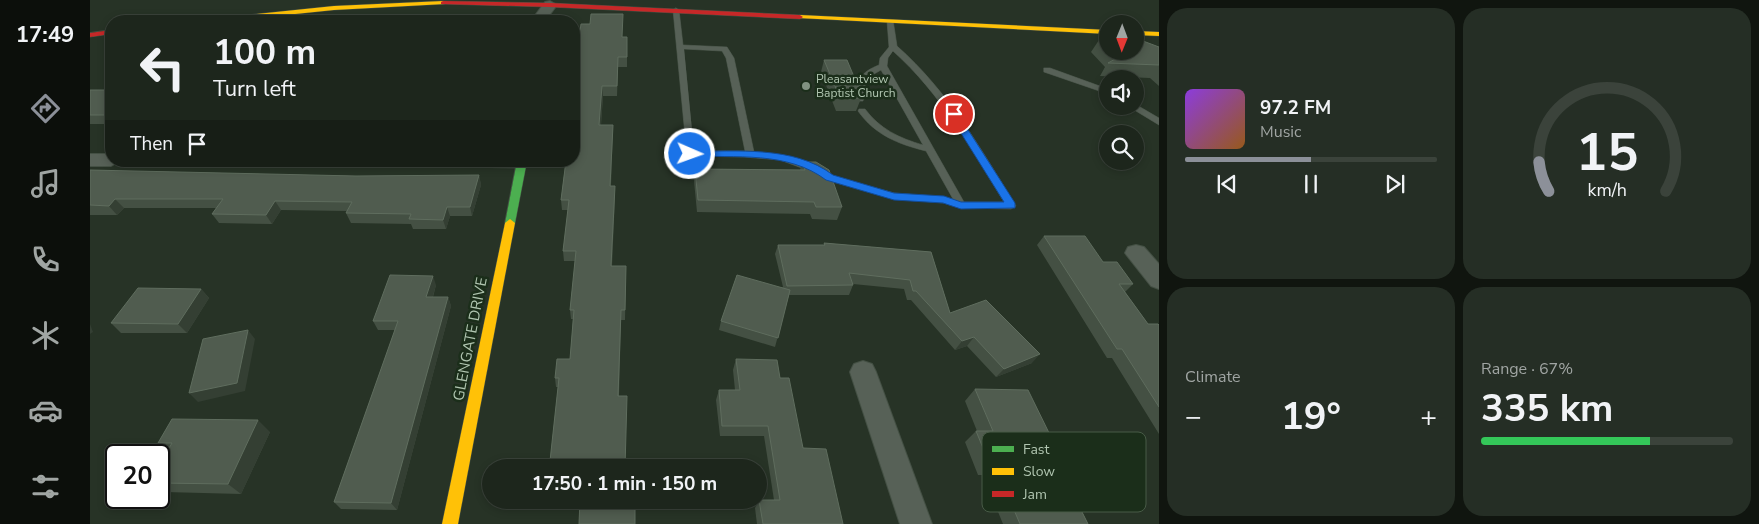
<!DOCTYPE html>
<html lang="en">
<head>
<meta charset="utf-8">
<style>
	:root { --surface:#1d261c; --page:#252e25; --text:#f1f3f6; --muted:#a0a5a3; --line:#3b433b; --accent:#8c9099 }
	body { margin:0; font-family:"Nunito Sans",sans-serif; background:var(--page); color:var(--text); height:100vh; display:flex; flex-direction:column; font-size:19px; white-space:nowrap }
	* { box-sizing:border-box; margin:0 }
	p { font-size:16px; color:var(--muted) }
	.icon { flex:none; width:28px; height:28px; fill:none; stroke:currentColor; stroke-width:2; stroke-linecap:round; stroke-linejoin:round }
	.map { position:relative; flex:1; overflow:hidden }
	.panel { display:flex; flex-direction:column; gap:8px; padding:8px; background:#10150f; width:600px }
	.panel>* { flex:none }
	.hud { position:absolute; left:15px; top:15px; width:475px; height:152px; border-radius:20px; box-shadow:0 2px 8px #0003,0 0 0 1px var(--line); background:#1d261c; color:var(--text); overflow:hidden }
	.needle { width:32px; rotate:181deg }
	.buttons { position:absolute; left:1009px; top:15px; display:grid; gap:10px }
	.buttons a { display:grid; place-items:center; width:45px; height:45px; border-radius:50%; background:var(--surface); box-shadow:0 2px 8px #0003,0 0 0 1px var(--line); font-size:25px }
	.speed { position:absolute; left:15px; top:444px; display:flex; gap:10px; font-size:25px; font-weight:700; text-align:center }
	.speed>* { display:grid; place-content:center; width:65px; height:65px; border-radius:50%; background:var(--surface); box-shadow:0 2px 8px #0003,0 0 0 1px var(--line); line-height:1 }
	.speed .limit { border:2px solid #111; border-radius:8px; background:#fff; color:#111 }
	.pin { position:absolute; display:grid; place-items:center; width:42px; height:42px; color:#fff; margin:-21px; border:2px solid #fff; border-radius:50%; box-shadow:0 1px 5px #0007 }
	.me { position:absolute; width:55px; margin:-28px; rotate:92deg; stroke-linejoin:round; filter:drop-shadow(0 0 4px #0008) }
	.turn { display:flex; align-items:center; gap:18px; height:105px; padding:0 25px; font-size:22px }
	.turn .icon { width:65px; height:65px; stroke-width:2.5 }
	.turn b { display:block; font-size:35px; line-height:42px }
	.then { display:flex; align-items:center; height:48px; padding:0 25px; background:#0003; gap:10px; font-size:19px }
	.big { font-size:38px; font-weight:700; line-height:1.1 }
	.panel .widget { flex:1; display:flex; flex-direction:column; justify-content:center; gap:8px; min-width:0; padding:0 18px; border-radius:20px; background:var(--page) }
	.panel .dial { align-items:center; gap:0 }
	.dial svg { height:130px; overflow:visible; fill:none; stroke:var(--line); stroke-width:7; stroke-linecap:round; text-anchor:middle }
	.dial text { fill:var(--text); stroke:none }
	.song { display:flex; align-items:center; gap:15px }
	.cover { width:60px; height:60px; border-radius:8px; background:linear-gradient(135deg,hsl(270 70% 55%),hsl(30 70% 35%)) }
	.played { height:5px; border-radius:2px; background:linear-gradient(90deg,var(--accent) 50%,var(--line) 50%) }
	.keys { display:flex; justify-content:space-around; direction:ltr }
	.heat { display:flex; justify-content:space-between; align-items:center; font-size:28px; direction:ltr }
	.charge { height:8px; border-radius:4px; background:linear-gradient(90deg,#34c759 67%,var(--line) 0) }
	.panel .tiles { flex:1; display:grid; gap:8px; grid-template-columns:repeat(2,1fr) }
	.trip { position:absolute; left:392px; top:459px; width:285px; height:50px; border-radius:25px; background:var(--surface); box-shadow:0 2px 8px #0003,0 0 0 1px var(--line); font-weight:700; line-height:50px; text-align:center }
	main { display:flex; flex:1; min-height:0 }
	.tabs { display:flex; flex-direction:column; width:90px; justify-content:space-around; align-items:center; background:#0c0f0b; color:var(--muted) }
	.tabs .icon { width:35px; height:35px }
	.tabs .active { color:var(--accent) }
	.tabs b { font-size:22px; color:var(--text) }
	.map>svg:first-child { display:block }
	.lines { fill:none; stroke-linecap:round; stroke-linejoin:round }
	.lane-casing { stroke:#445044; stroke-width:1 }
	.street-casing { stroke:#445044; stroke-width:2 }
	.fast-casing { stroke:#445044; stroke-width:1 }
	.slow-casing { stroke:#445044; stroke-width:1 }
	.jam-casing { stroke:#445044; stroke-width:1 }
	.lane { fill:#576157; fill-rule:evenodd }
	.street { fill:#576157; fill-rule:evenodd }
	.fast { fill:#4caf50; fill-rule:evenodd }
	.slow { fill:#ffc107; fill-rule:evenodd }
	.jam { fill:#c62828; fill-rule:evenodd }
	.wall { fill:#445043 }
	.shaded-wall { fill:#343f33 }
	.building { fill:#505c4f; stroke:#5f6d5e }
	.route { fill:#1a73e8; stroke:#114b97 }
	.poi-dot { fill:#809280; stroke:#1b2e1a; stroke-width:2 }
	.labels { text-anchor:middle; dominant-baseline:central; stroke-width:5; stroke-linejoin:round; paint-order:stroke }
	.far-poi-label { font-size:12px; fill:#b0c5b0; stroke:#1b2e1a; text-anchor:start }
	.street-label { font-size:15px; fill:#b0c5b0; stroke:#1b2e1a }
	.key { fill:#1b2e1a; stroke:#485b47; stroke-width:1 }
	.key-label { font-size:14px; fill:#b0c5b0 }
</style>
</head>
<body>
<main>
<nav class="tabs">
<b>17:49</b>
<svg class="icon active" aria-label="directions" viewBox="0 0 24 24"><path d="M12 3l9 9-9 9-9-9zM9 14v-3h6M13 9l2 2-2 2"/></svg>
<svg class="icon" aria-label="music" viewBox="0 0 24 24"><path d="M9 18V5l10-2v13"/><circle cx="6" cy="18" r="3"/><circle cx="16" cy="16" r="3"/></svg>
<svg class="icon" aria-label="phone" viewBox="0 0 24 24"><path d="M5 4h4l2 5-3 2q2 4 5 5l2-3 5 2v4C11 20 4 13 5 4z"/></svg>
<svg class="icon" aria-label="climate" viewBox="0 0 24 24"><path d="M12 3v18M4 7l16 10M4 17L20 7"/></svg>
<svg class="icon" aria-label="car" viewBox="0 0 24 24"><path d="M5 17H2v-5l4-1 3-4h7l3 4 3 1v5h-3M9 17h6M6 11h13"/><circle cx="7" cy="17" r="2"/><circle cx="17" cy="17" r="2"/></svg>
<svg class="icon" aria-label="filters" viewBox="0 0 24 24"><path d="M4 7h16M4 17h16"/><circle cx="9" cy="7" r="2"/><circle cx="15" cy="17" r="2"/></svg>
</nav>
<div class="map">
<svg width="1069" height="524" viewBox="0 0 1069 524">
	<rect width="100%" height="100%" fill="#273326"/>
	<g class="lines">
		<defs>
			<g id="lane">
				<path d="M 586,8 L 589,10 L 593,45 L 637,47 L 644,58 L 664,152 L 690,155 L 711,160 L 727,166 L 742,176 L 804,193 L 854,197 L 863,199 L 836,151 C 808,144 785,135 768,111 L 769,109 L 775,109 C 790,129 809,138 833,145 L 791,70 L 777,78 L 773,101 L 767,101 L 766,99 C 766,80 771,72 789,65 L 790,58 L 799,47 L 797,21 L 803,20 L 807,46 C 858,91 891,149 926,206 L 921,209 L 871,208 L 854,203 L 804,199 L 736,180 L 720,171 L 690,160 L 654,157 L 597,156 L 583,10 ZM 594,49 L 632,51 L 636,58 L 655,151 L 604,151 ZM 803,51 C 851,94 881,148 914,202 L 874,202 L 797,66 L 798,58 Z"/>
				<polygon points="954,68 960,68 1018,89 1018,94 954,72"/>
				<polygon points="1045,104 1069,118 1069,125 1041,108 1040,106 1045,106"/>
			</g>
			<g id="street">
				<polygon points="460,1 467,5 455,21 441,21 455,2"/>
				<polygon points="0,154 21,154 21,161 30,161 21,166 0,166"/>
				<polygon points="1046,245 1054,247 1069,264 1069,289 1061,286 1035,253 1038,247"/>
				<polygon points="773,361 782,364 786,372 842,524 810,524 760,372 764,364"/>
			</g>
			<polygon id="fast" points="427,161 437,161 425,223 420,227 415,223"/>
			<g id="slow">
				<polygon points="353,1 355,2 355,4 244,10 136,21 114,21 118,19 244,6"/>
				<polygon points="710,15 1018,30 1018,34 708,18 707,17"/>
				<polygon points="1045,31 1069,32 1069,36 1045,35"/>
				<polygon points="420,219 425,223 368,524 352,524 415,223"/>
			</g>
			<g id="jam">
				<polygon points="353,1 460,3 710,15 713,17 710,19 460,7 351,4 351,2"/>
				<polygon points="21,30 21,34 0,37 0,33"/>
				<polygon points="152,161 432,162 437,165 432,168 157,164"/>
			</g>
		</defs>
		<!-- lane casing -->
		<use href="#lane" class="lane-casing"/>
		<!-- street casing -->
		<use href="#street" class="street-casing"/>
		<!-- fast casing -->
		<use href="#fast" class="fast-casing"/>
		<!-- slow casing -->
		<use href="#slow" class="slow-casing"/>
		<!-- jam casing -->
		<use href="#jam" class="jam-casing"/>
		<!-- lane -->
		<use href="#lane" class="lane"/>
		<!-- street -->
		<use href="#street" class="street"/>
		<!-- fast -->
		<use href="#fast" class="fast"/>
		<!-- slow -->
		<use href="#slow" class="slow"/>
		<!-- jam -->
		<use href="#jam" class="jam"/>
	</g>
	<!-- wall -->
	<g class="wall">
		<polygon points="533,37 537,37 537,67 528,67 527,96 513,96 511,125 523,125 521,186 525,196 522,266 536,266 535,320 531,320 529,396 535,468 461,468 460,461 468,387 466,387 465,378 480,359 483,319 481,319 480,310 485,261 474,261 473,251 478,210 472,210 471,200 475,166 471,166 471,161 484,161 484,71"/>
		<polygon points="1009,40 1018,40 1018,51 1045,51 1069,47 1069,86 1060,78 1010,76 1015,67 1001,52"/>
		<polygon points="734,60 772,96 766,111 746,111 731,72"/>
		<rect x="0" y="90" width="21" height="34"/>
		<polygon points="712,162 752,207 747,220 722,219 720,214 607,212 604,181 605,169 710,170"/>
		<polygon points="0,170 266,176 389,175 391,185 382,216 360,216 356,229 323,229 321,224 261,223 256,213 257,211 191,210 182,224 129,223 122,214 126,208 34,208 27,215 0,215"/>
		<polygon points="954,236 1043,284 1035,292 1058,324 1069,325 1069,434 1022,358 1017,358 947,245"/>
		<polygon points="734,243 841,252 860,313 942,363 906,377 877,346 865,350 821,300 817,300 814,289 763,284 763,285 759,295 699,295 685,347 629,330 631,321 693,287 685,254 688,245 734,245"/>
		<polygon points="346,285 343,297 358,297 361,306 307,510 251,509 244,502 305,330 288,330 283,321"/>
		<polygon points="111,289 119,298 97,333 31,333 21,323"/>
		<polygon points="646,359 690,378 713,448 753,524 667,524 665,508 669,500 684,500 674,436 630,436 626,400 629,390 645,390 643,370"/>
		<polygon points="885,389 962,439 992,466 977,477 975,477 998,524 913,524 893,475 888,475 875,442 886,431 887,431 875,401"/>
		<polygon points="180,432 151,494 75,492 69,488 69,466 78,451 68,443"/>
	</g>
	<!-- shaded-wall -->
	<g class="shaded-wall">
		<polygon points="512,86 513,96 510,135 509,125"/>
		<polygon points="523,125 523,136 520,196 520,186"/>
		<polygon points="389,175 391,185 382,216 380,207"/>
		<polygon points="525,186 525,196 521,276 521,266"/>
		<polygon points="25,199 34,208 27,215 19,206"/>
		<polygon points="185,201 191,210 182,224 176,215"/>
		<polygon points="357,207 360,216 356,229 353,220"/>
		<polygon points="343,276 346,285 340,306 336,297"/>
		<polygon points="111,289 119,298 97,333 88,324"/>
		<polygon points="358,297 361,306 307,510 301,503"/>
		<polygon points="0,324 3,332 0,334"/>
		<polygon points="158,330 165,339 155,391 108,402 99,393"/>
		<polygon points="884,337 877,346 865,350 872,341"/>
		<polygon points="950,354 942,363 906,377 914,369"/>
		<polygon points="168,420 180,432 151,494 138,484"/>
	</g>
	<!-- building -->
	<g class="building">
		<polygon points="501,14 533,14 532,37 537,37 537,57 528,57 527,86 512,86 509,125 523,125 520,186 525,186 521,266 536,266 535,310 531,310 528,396 537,396 535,468 492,468 493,461 460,461 469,378 465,378 467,359 480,359 484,310 480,310 486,251 473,251 479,200 471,200 476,161 484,161 484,71 491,24 500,24"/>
		<polygon points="399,19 419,19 419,21 398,21"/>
		<polygon points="1045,38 1069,47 1069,65 1018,63 1027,58 1020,51 1045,51"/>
		<polygon points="1009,40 1018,40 1018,49"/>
		<polygon points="734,60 757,60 772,96 771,98 750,98"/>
		<rect x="0" y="90" width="21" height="25"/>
		<polygon points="712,162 726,162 739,170 752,207 726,207 724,202 608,200 605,169 715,170"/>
		<polygon points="0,170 266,176 389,175 380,207 357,207 353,220 319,219 321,214 256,213 262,202 185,201 176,215 122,214 133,199 25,199 19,206 0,205"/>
		<polygon points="954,236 995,236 1013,262 1027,262 1043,284 1029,284 1058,324 1068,324 1069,325 1069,407 1032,349 1027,349"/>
		<polygon points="734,243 841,252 860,313 896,300 950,354 914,369 884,337 872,341 826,291 823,291 820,280 759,273 763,285 697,286 688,245 735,245"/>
		<polygon points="300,275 343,276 336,297 358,297 301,503 244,502 308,321 283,321"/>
		<polygon points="647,275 700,290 688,338 631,321"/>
		<polygon points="48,288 111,289 88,324 21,323"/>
		<polygon points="158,330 147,383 99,393 113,339"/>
		<polygon points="646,359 687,360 690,378 699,378 713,448 736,449 753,524 673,524 669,500 690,500 678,426 632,426 629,390 650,390"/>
		<polygon points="885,389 938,390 962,439 978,439 992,466 969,466 998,524 930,524 905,465 900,465 886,431 903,431"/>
		<polygon points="82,419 168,420 138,484 69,483 69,466 82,443 68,443"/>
		<polygon points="490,500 545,500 545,524 489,524"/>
	</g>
	<!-- route -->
	<path class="route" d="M 864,112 L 868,114 L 925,203 L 925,208 L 871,209 L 853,203 L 804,200 L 736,180 C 698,151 645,158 600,156 L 595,154 L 600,151 C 647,152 703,145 743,175 L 804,193 L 854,196 L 871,202 L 914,202 L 859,114 Z"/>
	<!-- markers -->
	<circle class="poi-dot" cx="716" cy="86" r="5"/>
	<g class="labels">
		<!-- far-poi labels -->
		<g class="far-poi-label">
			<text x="726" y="79">Pleasantview<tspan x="726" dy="14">Baptist Church</tspan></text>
		</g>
		<!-- street labels -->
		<g class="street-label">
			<text transform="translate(380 339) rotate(-79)">GLENGATE DRIVE</text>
		</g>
	</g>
	<!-- legend -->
	<rect x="892" y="432" width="164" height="80" rx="8" class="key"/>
	<rect x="902" y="446" width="22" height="6" fill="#4caf50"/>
	<rect x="902" y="468" width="22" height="7" fill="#ffc107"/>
	<rect x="902" y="491" width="22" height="6" fill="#c62828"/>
	<g class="key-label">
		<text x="933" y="454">Fast</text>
		<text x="933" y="476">Slow</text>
		<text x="933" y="499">Jam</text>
	</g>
</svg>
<div class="buttons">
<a><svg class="needle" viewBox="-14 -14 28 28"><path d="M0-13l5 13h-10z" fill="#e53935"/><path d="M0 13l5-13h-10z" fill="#a0a5a3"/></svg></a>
<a><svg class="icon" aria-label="sound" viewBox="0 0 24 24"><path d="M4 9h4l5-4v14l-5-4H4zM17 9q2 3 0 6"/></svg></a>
<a><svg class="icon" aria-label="search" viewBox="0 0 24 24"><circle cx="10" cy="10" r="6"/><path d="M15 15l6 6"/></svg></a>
</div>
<div class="speed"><div class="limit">20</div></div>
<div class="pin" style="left:864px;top:114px;background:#d93025"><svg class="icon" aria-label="arrive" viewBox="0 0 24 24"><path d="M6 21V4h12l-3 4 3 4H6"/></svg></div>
<svg class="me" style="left:600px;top:154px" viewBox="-20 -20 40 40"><circle r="17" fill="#1a73e8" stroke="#fff" stroke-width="3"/><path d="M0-11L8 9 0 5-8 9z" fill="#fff"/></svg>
<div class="trip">17:50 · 1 min · 150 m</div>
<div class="hud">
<div class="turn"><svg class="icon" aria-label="left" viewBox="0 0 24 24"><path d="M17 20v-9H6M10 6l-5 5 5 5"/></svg><div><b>100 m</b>Turn left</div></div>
<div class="then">Then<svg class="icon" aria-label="arrive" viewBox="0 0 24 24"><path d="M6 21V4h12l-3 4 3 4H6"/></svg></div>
</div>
</div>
<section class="panel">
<div class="tiles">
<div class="widget">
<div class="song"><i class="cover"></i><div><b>97.2 FM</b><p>Music</p></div></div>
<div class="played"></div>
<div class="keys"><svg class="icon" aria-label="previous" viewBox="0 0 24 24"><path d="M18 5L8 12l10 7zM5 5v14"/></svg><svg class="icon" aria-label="pause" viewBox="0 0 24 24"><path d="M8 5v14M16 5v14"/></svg><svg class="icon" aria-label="next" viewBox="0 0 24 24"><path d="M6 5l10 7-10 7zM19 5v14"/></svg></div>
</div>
<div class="widget dial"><svg viewBox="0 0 100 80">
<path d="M14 69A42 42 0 1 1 86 69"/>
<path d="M14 69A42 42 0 0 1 8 51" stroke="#8c9099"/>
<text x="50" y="56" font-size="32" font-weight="700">15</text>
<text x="50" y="72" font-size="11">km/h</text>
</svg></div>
<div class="widget"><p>Climate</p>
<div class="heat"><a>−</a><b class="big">19°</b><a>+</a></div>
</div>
<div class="widget"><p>Range · 67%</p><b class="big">335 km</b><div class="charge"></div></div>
</div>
</section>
</main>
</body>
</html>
